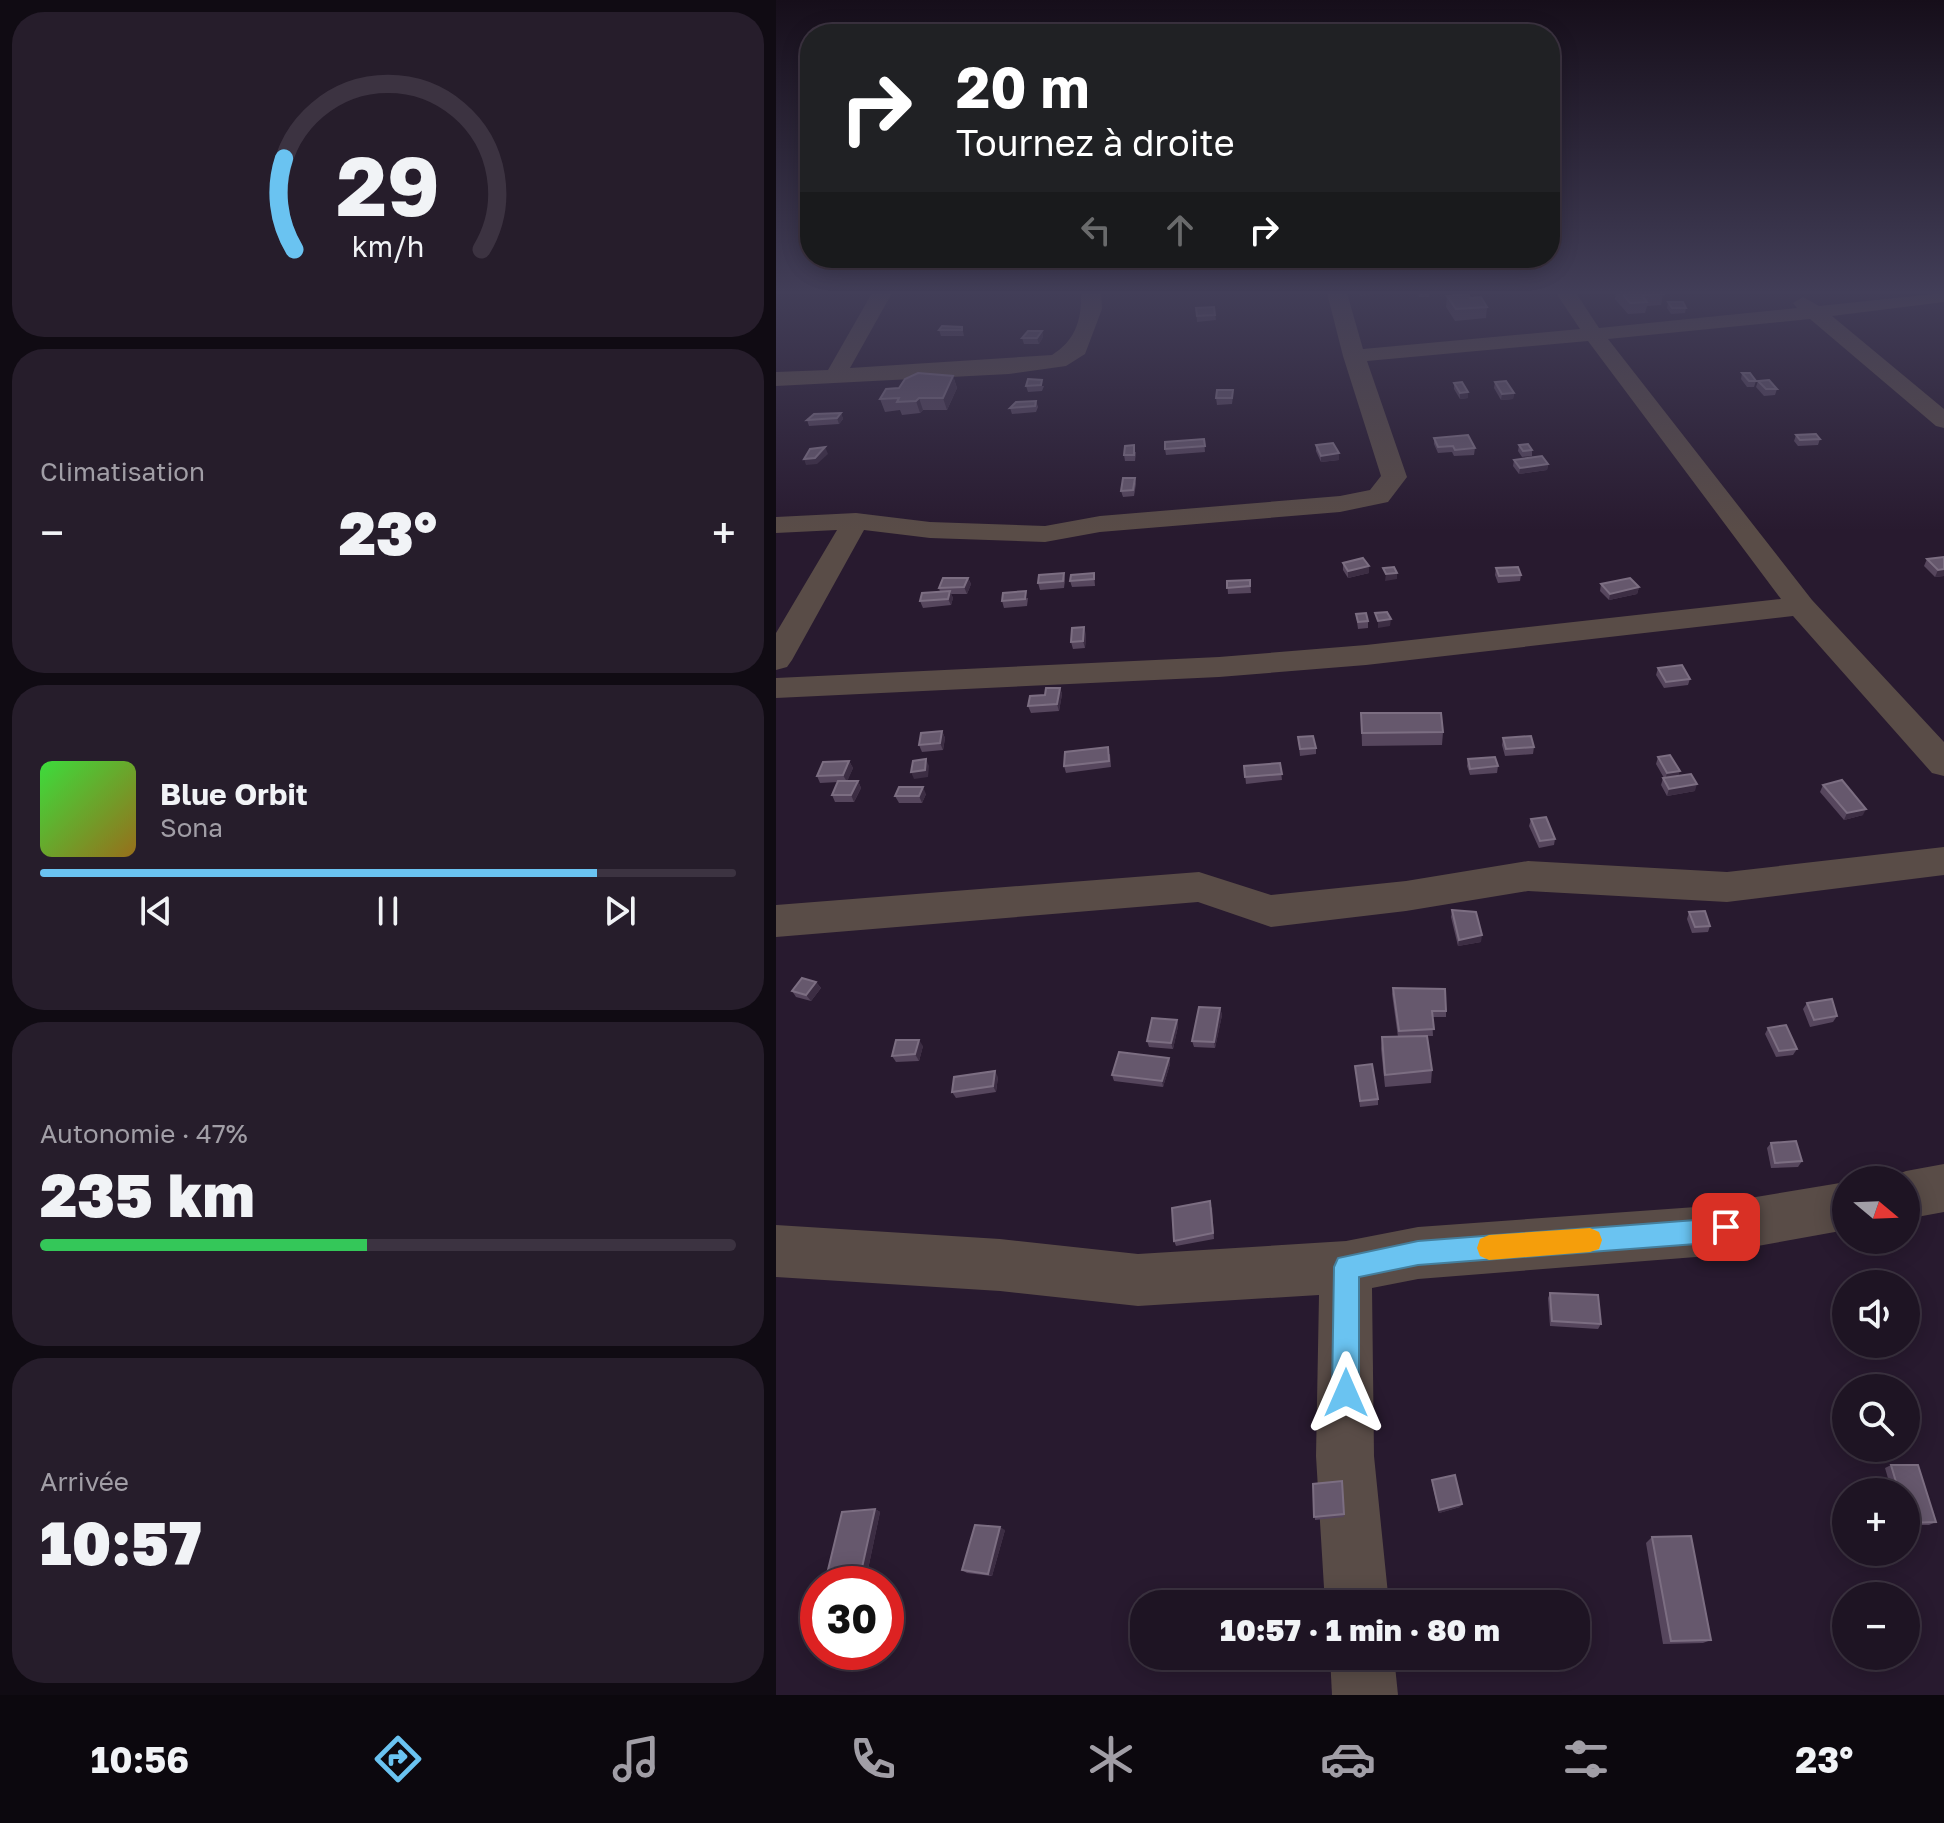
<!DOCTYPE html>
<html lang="fr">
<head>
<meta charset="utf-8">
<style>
	:root { --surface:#1e1423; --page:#261d2b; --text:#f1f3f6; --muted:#a19ea6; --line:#3c3341; --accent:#6ac3f1 }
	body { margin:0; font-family:"Golos Text",sans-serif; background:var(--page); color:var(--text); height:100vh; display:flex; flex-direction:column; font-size:30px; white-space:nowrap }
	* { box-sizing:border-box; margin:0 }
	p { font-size:26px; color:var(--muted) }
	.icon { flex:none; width:44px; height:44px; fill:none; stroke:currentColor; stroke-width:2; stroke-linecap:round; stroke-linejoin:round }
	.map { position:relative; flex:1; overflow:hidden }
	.panel { display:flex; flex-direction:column; gap:12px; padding:12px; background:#100b13; width:776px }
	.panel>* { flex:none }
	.top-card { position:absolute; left:24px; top:24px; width:760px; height:244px; border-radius:32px; box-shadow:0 4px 20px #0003,0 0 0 2px var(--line); background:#202124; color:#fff; overflow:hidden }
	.needle { width:52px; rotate:109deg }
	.fabs { position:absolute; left:1056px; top:1166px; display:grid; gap:16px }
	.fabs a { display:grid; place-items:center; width:88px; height:88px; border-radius:50%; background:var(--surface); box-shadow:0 4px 20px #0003,0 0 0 2px var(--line); font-size:40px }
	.speed { position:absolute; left:24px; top:1566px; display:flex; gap:16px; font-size:40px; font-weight:700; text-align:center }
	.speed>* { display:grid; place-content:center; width:104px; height:104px; border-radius:50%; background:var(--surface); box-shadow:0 4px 20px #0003,0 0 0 2px var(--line); line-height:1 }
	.speed .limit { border:12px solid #d22; background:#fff; color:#111 }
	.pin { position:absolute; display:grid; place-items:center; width:68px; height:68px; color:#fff; margin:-34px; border-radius:16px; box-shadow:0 4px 12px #0006 }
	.me { position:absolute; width:88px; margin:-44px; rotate:0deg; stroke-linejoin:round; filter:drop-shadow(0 0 6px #0008) }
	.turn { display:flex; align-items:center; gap:28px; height:168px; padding:0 24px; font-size:36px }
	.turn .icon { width:104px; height:104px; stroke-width:2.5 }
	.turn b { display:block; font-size:56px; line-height:68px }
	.lanes { display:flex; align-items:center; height:76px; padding:0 24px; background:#0003; justify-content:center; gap:40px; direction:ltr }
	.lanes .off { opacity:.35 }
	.big { font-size:60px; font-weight:800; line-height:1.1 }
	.panel .card { flex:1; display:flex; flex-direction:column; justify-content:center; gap:12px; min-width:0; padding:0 28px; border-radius:32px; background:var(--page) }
	.panel .dial { align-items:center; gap:0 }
	.dial svg { height:208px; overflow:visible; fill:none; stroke:var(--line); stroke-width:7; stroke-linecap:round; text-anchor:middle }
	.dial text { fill:var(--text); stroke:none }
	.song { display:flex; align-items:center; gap:24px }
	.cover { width:96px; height:96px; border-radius:12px; background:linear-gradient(135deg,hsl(120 70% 55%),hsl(40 70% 35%)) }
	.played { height:8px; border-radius:4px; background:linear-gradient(90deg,var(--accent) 80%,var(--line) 80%) }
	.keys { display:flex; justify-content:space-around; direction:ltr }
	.heat { display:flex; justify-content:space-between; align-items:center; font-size:44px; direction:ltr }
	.charge { height:12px; border-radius:6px; background:linear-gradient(90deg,#34c759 47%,var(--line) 0) }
	.trip { position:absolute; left:354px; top:1590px; width:460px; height:80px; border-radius:32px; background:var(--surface); box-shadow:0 4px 20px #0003,0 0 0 2px var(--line); font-weight:800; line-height:80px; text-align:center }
	.tabs { display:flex; height:128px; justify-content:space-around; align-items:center; background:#0c080e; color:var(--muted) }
	.tabs .icon { width:56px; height:56px }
	.tabs .selected { color:var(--accent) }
	.tabs b { font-size:36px; color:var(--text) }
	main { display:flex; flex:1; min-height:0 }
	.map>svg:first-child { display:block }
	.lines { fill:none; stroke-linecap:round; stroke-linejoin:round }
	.street { fill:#594c47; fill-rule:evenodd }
	.wall { fill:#56465d }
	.shaded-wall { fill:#3c2d43 }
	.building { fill:#66586d; stroke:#7c6e82; stroke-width:2 }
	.route { fill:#6ac3f1; stroke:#457f9d; stroke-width:2 }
	.slow { fill:#f59e0b }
</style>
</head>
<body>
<main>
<section class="panel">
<div class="card dial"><svg viewBox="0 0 100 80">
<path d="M14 69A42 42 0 1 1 86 69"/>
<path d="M14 69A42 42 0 0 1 10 34" stroke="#6ac3f1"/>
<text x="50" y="56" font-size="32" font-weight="700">29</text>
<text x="50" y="72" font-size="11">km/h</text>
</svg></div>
<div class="card"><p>Climatisation</p>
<div class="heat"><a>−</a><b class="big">23°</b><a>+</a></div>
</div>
<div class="card">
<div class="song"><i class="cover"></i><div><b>Blue Orbit</b><p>Sona</p></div></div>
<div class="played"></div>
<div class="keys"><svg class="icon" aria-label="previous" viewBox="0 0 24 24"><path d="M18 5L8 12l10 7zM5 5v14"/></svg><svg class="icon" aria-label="pause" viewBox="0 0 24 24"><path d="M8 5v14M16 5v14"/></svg><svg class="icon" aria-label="next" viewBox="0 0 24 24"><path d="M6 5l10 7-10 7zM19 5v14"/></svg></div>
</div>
<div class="card"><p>Autonomie · 47%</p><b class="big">235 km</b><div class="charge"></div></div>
<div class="card"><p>Arrivée</p><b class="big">10:57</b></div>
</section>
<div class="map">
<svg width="1168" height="1695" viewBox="0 0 1168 1695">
	<rect width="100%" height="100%" fill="#281a2f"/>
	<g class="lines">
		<!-- street -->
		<g class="street">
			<path d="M 96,293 L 116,293 L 74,368 L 276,355 C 299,341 306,320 305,293 L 325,293 L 326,309 L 309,354 L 290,366 L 233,374 L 0,386 L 0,372 L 52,370 Z"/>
			<polygon points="551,293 571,293 587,349 804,329 780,293 800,293 823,328 1021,308 1017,303 1027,297 1043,306 1168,293 1168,302 1056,316 1168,409 1168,428 1160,426 1034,319 832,339 1036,600 1168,742 1168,776 1156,773 1017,616 590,665 443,677 0,698 0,678 443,657 590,645 1005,599 812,341 591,361 631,477 612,502 564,512 324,532 269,542 154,538 88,530 16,660 11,667 0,670 0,633 61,530 0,533 0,517 80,513 154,522 269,526 324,516 564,496 594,490 605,476 567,356"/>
			<polygon points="1168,847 1168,875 951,902 752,891 630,911 495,927 422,902 0,937 0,905 423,872 495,895 630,881 752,861 951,872"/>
			<polygon points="1168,1164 1168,1212 1130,1219 1130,1180 1112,1178 1130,1171"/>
			<polygon points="1070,1182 1070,1230 920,1257 642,1279 596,1288 598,1456 613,1604 549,1604 540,1456 543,1295 362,1306 224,1291 0,1277 0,1225 224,1239 362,1254 570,1241 642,1227 920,1207"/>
			<polygon points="554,1656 618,1656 622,1695 556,1695"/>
		</g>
	</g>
	<!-- wall -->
	<g class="wall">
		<polygon points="642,293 653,293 653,297 643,297"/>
		<polygon points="840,293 886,293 887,294 885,305 871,306 869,313 852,314 839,299"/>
		<polygon points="671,296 694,298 711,307 710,318 679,321 670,307"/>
		<polygon points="892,302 910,308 909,313 895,314 891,308"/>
		<polygon points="438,307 440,320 421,322 420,308"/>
		<polygon points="186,327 188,336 165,336 163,330"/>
		<polygon points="266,331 267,337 263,344 248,344 246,338"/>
		<polygon points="966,373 980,381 978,387 971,387 965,379"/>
		<polygon points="177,376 181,388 171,410 147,410 144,413 126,415 124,410 109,412 104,399 123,388"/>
		<polygon points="982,381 1001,389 999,395 988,396 980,387"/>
		<polygon points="719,382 738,393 737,399 725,400 718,388"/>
		<polygon points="678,383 692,398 684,399 678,389"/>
		<polygon points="250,386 268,386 266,391 252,392"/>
		<polygon points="457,396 456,404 441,405 440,398"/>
		<polygon points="260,401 262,407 260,412 236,414 234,408"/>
		<polygon points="65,413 67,419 63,424 33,426 31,420"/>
		<polygon points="1020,435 1044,439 1042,445 1022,446 1018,441"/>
		<polygon points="658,438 699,448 698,455 678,456 676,452 662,453 658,444"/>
		<polygon points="428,439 429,452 390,455 389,449"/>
		<polygon points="540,445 563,453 563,460 545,462 540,451"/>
		<polygon points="743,445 756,450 756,456 746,457 742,451"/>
		<polygon points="360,452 359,461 349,461 348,455"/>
		<polygon points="738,460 772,464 771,470 743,474 737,466"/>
		<polygon points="359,478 360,484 358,496 347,497 345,491"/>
		<polygon points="1168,557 1168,576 1159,577 1148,566 1151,559"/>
		<polygon points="567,563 593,566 593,573 572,578 567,570"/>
		<polygon points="720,568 745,575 744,581 722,583 719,575"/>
		<polygon points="288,573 289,580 288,588 264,590 262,583"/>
		<polygon points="318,573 319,586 296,587 294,581"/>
		<polygon points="192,578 195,584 191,594 175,594 177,598 175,605 147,608 144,601 164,592 163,588"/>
		<polygon points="474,580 475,593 452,594 451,581"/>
		<polygon points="825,584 863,587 861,594 833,600 824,591"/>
		<polygon points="252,598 251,606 228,608 226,601"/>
		<polygon points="580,614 592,621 592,628 582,629"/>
		<polygon points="310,634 309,648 297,649 295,642"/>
		<polygon points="882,668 914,679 912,685 888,688 880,675"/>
		<polygon points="284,688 286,694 283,711 255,713 252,706"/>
		<polygon points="585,713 667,732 666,745 586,746"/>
		<polygon points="166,731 169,738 167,750 146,752 143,745"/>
		<polygon points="522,737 540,748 540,754 524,756"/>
		<polygon points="727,738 758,747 757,754 729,756 726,745"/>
		<polygon points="334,754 335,767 290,773 288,766"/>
		<polygon points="882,757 903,776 919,791 891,796 885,785 887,778 888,778 880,764"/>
		<polygon points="692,759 722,766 721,773 694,775 691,766"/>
		<polygon points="73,761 77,768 71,781 82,781 85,788 78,802 59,802 56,795 62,782 44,783 41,776"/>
		<polygon points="504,763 506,780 470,784 468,766"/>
		<polygon points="1047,785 1087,815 1068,820 1044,792"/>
		<polygon points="150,794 146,803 123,803 119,796"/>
		<polygon points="755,819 779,839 778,845 763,848 753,826"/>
		<polygon points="676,910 705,942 682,946 675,917"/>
		<polygon points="913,912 934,926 932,932 916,933 911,919"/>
		<polygon points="40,982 45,988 35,1001 20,997 16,991"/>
		<polygon points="617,988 670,1011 670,1017 656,1017 657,1036 646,1036 656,1070 655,1083 609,1087 605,1049 606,1037 622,1037 616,994"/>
		<polygon points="1031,1003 1061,1016 1057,1022 1034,1027 1027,1009"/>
		<polygon points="444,1008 446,1015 439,1048 418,1047 416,1041"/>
		<polygon points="401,1020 402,1026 397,1049 373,1047 371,1041"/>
		<polygon points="992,1028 1021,1049 1017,1055 1000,1057 989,1034"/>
		<polygon points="147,1046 143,1061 120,1062 116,1056"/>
		<polygon points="393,1058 394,1064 387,1087 338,1081 336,1075"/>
		<polygon points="579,1066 602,1099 602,1105 584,1107"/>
		<polygon points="222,1077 220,1092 180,1098 176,1092"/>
		<polygon points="995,1143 1026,1161 1022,1167 995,1168 991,1148"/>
		<polygon points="436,1207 438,1239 400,1246 398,1241"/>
		<polygon points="774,1293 825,1324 822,1329 774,1326 772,1298"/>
		<polygon points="1115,1465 1160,1522 1153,1525 1130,1525 1130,1492 1116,1492 1109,1468"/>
		<polygon points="656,1480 684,1507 663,1513 656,1483"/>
		<polygon points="566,1481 568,1517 539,1520 537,1484"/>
		<polygon points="99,1509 104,1512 91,1574 57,1576 51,1574"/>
		<polygon points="229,1530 216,1576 191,1573 186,1570"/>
		<polygon points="876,1537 935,1640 927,1643 887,1644 870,1543"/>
	</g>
	<!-- shaded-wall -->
	<g class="shaded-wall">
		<polygon points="583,293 613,293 583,296"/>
		<polygon points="266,331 267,337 263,344 261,338"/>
		<polygon points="177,376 181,388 171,410 167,398"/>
		<polygon points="692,392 692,398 684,399 684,393"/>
		<polygon points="738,393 737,399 725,400 726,394"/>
		<polygon points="143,398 147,410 144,413 140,401"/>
		<polygon points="65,413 67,419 63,424 61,418"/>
		<polygon points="49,447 52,454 41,464 30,465 28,459"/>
		<polygon points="563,453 563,460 545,462 545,456"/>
		<polygon points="772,464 771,470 743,474 744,468"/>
		<polygon points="593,566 593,573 572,578 572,571"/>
		<polygon points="1168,569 1168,576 1159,577 1162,570"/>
		<polygon points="621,573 621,579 609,581 610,574"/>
		<polygon points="192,578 195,584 191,594 188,587"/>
		<polygon points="863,587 861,594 833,600 834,594"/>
		<polygon points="174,591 177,598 175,605 172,599"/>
		<polygon points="615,619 614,626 602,628 602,621"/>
		<polygon points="308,627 310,634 309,648 307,641"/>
		<polygon points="284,688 286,694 283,711 281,704"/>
		<polygon points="166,731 169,738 167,750 164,743"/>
		<polygon points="150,759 153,766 152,777 138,779 135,772"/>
		<polygon points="73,761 77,768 71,782 67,775"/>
		<polygon points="904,771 902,777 889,780 891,773"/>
		<polygon points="82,781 85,788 78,802 75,795"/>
		<polygon points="921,784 919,791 891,796 893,789"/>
		<polygon points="147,787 150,794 146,803 143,796"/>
		<polygon points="1090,809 1087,815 1068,820 1071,813"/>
		<polygon points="706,935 705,942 682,946 683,940"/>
		<polygon points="40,982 45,988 35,1001 30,995"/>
		<polygon points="444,1008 446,1015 439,1048 438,1042"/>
		<polygon points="401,1020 402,1026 397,1049 395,1043"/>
		<polygon points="143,1040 147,1046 143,1061 139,1054"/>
		<polygon points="393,1058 394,1064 387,1087 386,1081"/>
		<polygon points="219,1071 222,1077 220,1092 217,1086"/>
		<polygon points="686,1504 684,1507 663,1513 663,1510"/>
		<polygon points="99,1509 104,1512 91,1574 85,1572"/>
		<polygon points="224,1527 229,1530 216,1576 212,1574"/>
	</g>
	<!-- building -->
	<g class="building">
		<polygon points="846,293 886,293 887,294 866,295 871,302 854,303"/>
		<polygon points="692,294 694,298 705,297 711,307 680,309 671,296"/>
		<polygon points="892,302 907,302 910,308 896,308"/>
		<polygon points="438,307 439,315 421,316 420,308"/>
		<polygon points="166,326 186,327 186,330 163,330"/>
		<polygon points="252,331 266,331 261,338 246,338"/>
		<polygon points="142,373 177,376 167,398 143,398 140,401 121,402 123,398 104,399 110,389 123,388 129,379"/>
		<polygon points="966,373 974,373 980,381 973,381"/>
		<polygon points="252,379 266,380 265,385 250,386"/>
		<polygon points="993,380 1001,389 990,389 982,381"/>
		<polygon points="730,381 738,393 726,394 719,382"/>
		<polygon points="686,382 692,392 684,393 678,383"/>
		<polygon points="441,390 457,390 456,398 440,398"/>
		<polygon points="260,401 259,406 234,408 240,402"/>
		<polygon points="65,413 61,418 31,420 38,414"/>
		<polygon points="1040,434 1044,439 1024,440 1020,435"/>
		<polygon points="692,435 699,448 679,450 677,446 662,447 658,438"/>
		<polygon points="428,439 429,446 389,449 389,442"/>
		<polygon points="557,443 563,453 545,456 540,445"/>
		<polygon points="752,444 756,450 747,451 743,445"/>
		<polygon points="358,445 358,455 348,455 349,446"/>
		<polygon points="49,447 39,458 28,459 34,449"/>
		<polygon points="766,456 772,464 744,468 738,460"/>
		<polygon points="347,478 359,478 357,490 345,491"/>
		<polygon points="1168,557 1168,569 1162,570 1151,559"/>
		<polygon points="587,558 593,566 572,571 567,563"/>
		<polygon points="618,567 621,573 610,574 607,568"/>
		<polygon points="742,567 745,575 723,576 720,568"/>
		<polygon points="288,573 287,581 262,583 263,575"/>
		<polygon points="318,573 318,579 294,581 295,575"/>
		<polygon points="167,578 192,578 188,587 163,588"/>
		<polygon points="854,578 863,587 834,594 825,584"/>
		<polygon points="474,580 474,586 451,588 451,581"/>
		<polygon points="174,591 172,599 144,601 146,593"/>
		<polygon points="250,591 249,599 226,601 227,593"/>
		<polygon points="611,612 615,619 602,621 599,613"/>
		<polygon points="590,613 592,621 582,622 580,614"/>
		<polygon points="308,627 307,641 295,642 296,628"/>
		<polygon points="906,665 914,679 890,682 882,668"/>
		<polygon points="270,688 284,688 281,704 252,706 254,696 269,695"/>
		<polygon points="585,713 665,713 667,732 586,733"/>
		<polygon points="166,731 164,743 143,745 145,733"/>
		<polygon points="537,736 540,748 524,749 522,737"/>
		<polygon points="755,736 758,747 730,749 727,738"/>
		<polygon points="332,747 333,761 288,766 289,752"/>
		<polygon points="894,755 904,771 891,773 882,757"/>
		<polygon points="719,757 722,766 694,769 692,759"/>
		<polygon points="150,759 149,770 135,772 137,761"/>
		<polygon points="73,761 67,775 41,776 47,762"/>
		<polygon points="504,763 506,774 469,777 468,766"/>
		<polygon points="915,774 921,784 893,789 887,778"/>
		<polygon points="1066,780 1090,809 1071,813 1047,785"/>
		<polygon points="62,781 82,781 75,795 56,795"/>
		<polygon points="123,787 147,787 143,796 119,796"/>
		<polygon points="770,817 779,839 764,841 755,819"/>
		<polygon points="676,910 700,912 706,935 683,940"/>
		<polygon points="929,911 934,926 919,927 913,912"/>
		<polygon points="26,978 40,982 30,995 16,991"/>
		<polygon points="617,988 669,989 670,1011 656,1011 658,1029 623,1031"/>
		<polygon points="1056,999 1061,1016 1038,1020 1031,1003"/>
		<polygon points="423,1007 444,1008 438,1042 416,1041"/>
		<polygon points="376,1018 401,1020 395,1043 371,1041"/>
		<polygon points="1010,1025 1021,1049 1003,1051 992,1028"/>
		<polygon points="651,1036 656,1070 609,1075 606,1037"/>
		<polygon points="120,1040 143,1040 139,1054 116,1056"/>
		<polygon points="343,1052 393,1058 386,1081 336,1075"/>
		<polygon points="596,1064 602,1099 584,1101 579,1066"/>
		<polygon points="219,1071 217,1086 176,1092 178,1077"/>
		<polygon points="1020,1141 1026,1161 999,1163 995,1143"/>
		<polygon points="434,1201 437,1233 398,1241 396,1208"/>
		<polygon points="774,1293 822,1295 825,1324 776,1321"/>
		<polygon points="1115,1465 1142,1465 1160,1522 1132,1523 1130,1516 1130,1492 1123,1492"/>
		<polygon points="679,1475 686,1504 663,1510 656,1480"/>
		<polygon points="566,1481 568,1514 538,1517 537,1484"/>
		<polygon points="99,1509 85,1572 51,1574 66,1512"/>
		<polygon points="199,1525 224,1527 212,1574 186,1570"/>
		<polygon points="915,1536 935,1640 895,1641 876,1537"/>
	</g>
	<!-- sky -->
	<linearGradient id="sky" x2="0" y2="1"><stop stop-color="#160e1a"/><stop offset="0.55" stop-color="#423e58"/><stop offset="1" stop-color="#423e58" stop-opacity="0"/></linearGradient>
	<rect width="1168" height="531" fill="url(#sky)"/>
	<!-- route -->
	<polygon class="route" points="950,1215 959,1219 963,1227 959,1235 920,1244 642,1265 583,1277 583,1393 579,1402 570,1406 560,1402 556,1393 558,1267 562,1258 642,1241 920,1220"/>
	<!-- slow -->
	<polygon class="slow" points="814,1228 823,1232 826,1240 823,1249 814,1252 713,1260 704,1256 701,1248 704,1239 713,1235"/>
</svg>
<div class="fabs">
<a><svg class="needle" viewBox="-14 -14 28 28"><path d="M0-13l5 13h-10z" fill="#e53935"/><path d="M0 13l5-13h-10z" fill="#a19ea6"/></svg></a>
<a><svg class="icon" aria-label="sound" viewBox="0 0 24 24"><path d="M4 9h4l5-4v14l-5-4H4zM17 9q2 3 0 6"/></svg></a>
<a><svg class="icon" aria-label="search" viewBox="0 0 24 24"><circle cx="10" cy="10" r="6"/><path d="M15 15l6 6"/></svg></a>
<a>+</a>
<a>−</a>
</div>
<div class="speed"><div class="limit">30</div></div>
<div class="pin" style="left:950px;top:1227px;background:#d93025"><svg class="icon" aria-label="arrive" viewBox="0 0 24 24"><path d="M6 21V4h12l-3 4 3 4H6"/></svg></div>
<svg class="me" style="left:570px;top:1393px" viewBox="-20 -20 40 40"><path d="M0-17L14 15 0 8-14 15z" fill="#6ac3f1" stroke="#fff" stroke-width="4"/></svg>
<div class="trip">10:57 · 1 min · 80 m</div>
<div class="top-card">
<div class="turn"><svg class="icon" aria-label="right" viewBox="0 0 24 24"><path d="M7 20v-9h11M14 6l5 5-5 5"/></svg><div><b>20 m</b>Tournez à droite</div></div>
<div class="lanes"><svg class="icon off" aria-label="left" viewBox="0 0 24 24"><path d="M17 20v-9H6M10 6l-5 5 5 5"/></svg><svg class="icon off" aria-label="ahead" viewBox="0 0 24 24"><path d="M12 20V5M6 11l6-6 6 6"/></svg><svg class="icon" aria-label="right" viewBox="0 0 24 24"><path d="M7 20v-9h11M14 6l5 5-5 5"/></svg></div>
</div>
</div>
</main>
<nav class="tabs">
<b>10:56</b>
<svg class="icon selected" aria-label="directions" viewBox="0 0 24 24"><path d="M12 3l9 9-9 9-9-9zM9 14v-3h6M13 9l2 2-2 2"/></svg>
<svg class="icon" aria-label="music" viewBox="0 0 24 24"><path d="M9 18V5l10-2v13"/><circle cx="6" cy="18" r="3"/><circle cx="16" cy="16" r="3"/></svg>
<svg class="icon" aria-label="phone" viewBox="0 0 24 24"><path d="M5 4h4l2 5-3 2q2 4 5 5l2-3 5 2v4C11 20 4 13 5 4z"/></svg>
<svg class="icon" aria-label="climate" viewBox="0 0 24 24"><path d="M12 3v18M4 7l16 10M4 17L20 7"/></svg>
<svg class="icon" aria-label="car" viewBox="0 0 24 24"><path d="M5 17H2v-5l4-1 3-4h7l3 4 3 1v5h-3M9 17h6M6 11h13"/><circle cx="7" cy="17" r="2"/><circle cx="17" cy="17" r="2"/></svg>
<svg class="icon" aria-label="filters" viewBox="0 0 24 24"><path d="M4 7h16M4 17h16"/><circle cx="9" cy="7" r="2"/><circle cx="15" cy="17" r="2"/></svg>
<b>23°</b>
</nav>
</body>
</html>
